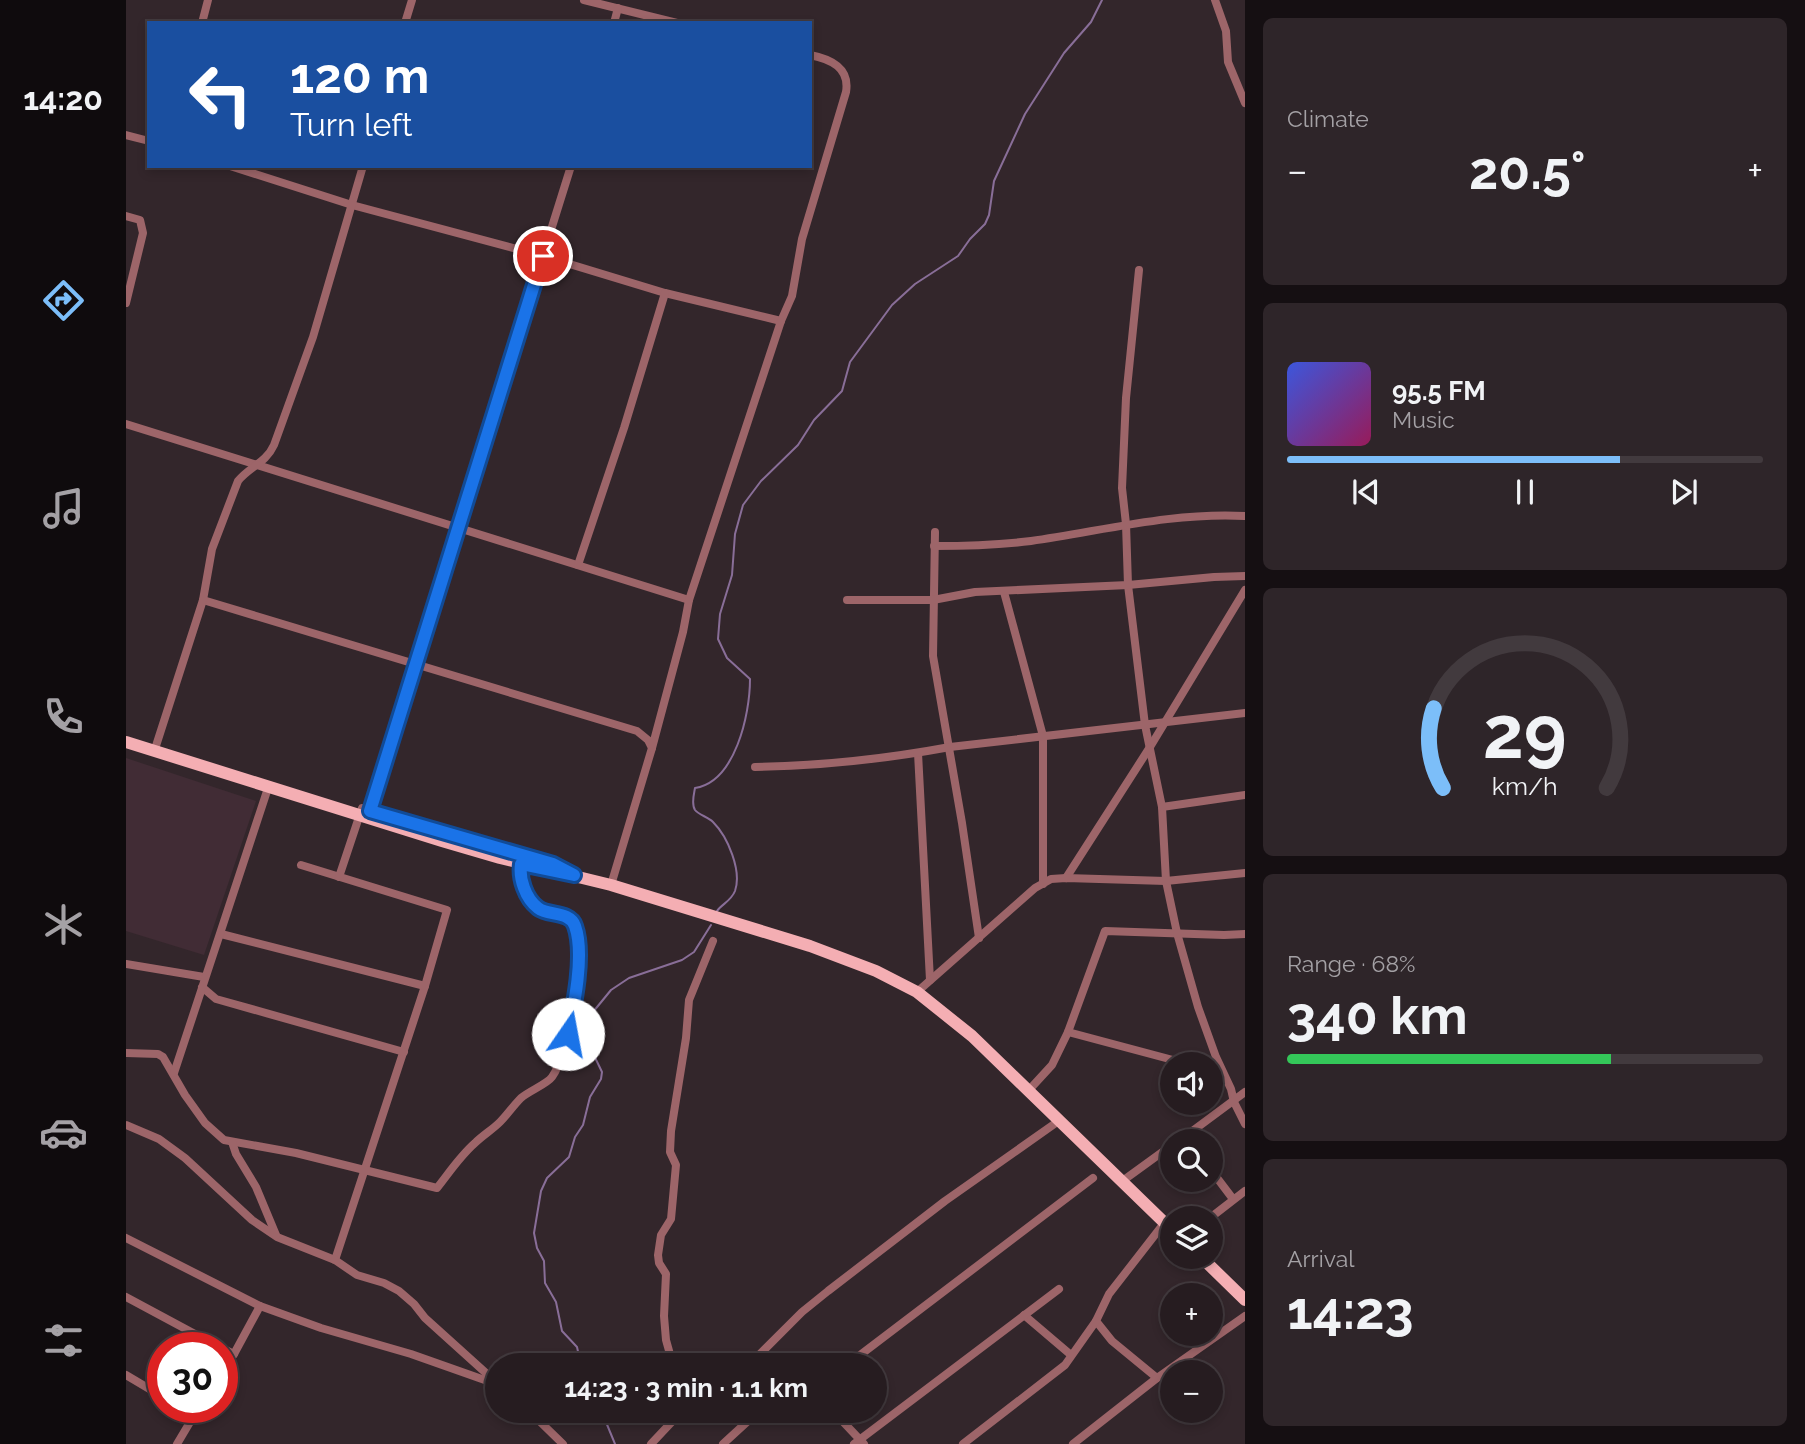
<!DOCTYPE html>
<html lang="en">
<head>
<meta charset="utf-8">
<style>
	:root { --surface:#261c20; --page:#2e2529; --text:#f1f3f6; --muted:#a4a1a5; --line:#423a3e; --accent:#7cbef9 }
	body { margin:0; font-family:Raleway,sans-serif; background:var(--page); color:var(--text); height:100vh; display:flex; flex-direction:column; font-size:26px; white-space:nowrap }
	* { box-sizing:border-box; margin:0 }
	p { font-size:23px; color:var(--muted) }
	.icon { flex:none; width:38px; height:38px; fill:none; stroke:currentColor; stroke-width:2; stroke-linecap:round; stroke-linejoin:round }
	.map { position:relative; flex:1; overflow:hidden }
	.side { display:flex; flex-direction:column; gap:18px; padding:18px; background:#150f12; width:560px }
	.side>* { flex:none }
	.banner { position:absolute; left:21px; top:21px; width:665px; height:147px; border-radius:0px; box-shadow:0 4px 10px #0003,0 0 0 2px var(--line); background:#1a4fa0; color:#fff; overflow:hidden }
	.fabs { position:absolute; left:1034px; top:1052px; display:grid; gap:14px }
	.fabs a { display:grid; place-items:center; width:63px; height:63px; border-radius:50%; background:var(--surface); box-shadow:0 4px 10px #0003,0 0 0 2px var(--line); font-size:35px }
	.speed { position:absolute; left:21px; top:1332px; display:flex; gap:14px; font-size:35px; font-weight:700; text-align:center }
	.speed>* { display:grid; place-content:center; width:91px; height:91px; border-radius:50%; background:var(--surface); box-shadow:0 4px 10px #0003,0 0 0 2px var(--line); line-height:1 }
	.speed .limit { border:10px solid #d22; background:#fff; color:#111 }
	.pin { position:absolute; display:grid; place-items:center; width:60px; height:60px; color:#fff; margin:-30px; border:4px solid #fff; border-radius:50%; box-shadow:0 2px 7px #0007 }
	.me { position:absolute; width:77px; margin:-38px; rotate:12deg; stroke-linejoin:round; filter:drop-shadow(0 0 5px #0008) }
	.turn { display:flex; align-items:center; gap:24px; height:147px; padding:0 28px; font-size:32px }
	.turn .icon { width:91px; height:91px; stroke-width:2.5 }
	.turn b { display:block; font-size:49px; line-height:60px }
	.big { font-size:52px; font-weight:700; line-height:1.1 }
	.side .tile { flex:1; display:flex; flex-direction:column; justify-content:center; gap:10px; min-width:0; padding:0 24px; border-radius:10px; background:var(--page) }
	.side .dial { align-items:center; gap:0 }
	.dial svg { height:182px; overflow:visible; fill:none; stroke:var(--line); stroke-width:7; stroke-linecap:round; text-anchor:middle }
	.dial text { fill:var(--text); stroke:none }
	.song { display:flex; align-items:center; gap:21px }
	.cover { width:84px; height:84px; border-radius:10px; background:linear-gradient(135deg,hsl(230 70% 55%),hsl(330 70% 35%)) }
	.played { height:7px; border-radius:4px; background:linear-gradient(90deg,var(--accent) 70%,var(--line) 70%) }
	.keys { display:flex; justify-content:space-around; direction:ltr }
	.heat { display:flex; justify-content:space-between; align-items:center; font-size:38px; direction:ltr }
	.charge { height:10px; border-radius:5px; background:linear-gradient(90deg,#34c759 68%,var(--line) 0) }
	.trip { position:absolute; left:359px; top:1353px; width:402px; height:70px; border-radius:35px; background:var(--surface); box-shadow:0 4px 10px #0003,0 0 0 2px var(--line); font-weight:700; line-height:70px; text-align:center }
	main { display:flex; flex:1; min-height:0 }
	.tab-bar { display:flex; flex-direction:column; width:126px; justify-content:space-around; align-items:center; background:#0f0b0d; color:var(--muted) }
	.tab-bar .icon { width:49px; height:49px }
	.tab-bar .active { color:var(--accent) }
	.tab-bar b { font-size:32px; color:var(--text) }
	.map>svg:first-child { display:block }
	.built { fill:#412c35 }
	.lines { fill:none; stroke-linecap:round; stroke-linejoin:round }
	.stream { stroke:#896e98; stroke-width:2 }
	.minor { stroke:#9d6569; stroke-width:8 }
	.primary { stroke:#f4aeb3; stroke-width:12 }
	.route-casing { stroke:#114b97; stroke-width:18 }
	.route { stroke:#1a73e8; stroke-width:12 }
</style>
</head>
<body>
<main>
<nav class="tab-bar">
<b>14:20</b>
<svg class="icon active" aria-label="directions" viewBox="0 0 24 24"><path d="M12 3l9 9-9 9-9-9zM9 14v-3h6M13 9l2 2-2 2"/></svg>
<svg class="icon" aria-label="music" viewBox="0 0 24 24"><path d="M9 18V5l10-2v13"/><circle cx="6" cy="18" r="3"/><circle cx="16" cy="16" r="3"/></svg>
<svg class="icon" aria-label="phone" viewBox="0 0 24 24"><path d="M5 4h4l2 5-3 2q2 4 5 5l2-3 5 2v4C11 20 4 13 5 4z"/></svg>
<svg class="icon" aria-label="climate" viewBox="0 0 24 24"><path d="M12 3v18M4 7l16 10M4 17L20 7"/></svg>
<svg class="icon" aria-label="car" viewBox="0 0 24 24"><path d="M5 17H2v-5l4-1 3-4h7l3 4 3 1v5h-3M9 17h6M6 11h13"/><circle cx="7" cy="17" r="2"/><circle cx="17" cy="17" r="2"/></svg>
<svg class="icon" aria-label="filters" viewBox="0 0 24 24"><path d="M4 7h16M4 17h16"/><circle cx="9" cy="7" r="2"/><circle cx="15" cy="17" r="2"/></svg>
</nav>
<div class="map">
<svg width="1119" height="1444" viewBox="0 0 1119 1444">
	<rect width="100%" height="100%" fill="#33262b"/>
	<!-- built -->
	<polygon class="built" points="0,758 130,801 78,955 0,931"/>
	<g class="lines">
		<!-- stream -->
		<g class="stream">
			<path d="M 591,911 C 596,904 605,901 609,891 C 616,871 602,837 587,822 C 582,817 573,815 569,810 C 565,804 568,794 569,788 C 609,782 624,715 624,679 L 601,658 L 592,639 L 594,614 L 606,575 L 609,534 L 617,505 L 635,481 L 672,445 L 688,420 L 716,391 L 724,362 L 766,305 L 789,284 L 832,256 L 844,239 L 859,224 L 863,215 L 868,181 L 899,114 L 938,53 L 965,22 L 976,0"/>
			<polyline points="455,1365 451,1347 436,1331 430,1302 419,1283 418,1261 411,1248 408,1233 415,1191 421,1178 443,1157 449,1137 457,1125 464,1097 475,1079 476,1072 463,1045 462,1026 467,1012 485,990 503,978 556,960 568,952 585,925"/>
			<polyline points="475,1410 489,1444"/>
		</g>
		<!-- minor -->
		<g class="minor">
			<polyline points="458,0 551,23"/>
			<polyline points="1089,0 1100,31 1102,62 1119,103"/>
			<polyline points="76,23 82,0"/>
			<polyline points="279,23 286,0"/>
			<polyline points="488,23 492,8"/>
			<polyline points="0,135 23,141"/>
			<polyline points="104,166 226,205 417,256 539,293 655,321"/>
			<polyline points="0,216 14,220 17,233 0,303"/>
			<polyline points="1013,270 1000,398 996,488 1000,524 1002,585 1019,725 1036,807 1040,881 1051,933 1072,1007 1090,1057 1105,1089 1108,1102 1119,1124"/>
			<polyline points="0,424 563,600"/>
			<polyline points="809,532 807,656 836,823 853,938"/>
			<path d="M 808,546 C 840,546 872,545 905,541 C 976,531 1046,512 1119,516"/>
			<polyline points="452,565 498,428 539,293"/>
			<polyline points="878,592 917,736 917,884"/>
			<polyline points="77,600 511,731 522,740 526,748 485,885"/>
			<polyline points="721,600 807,600 849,592 1002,585 1088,577 1119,576"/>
			<path d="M 526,748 L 557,632 L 563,600 L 655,321 L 666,296 L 676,239 L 720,92 C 724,68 705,59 684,55"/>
			<path d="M 28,752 L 77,600 L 86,549 L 112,481 C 123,467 140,463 148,445 L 187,337 L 237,166"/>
			<polyline points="792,753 804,980"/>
			<path d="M 629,767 C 695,766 759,759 824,747 L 1119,713"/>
			<polyline points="1036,807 1119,795"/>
			<polyline points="241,818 445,166"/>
			<polyline points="175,865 321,910 299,986 209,1260"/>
			<polyline points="213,877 236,808"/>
			<polyline points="940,878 1024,747 1119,590"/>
			<polyline points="95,934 299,986"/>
			<polyline points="0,964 78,977"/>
			<polyline points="76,987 90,999 278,1052"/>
			<polyline points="791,992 909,888 925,879 940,878 1040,881 1119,873"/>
			<polyline points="942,1032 1062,1064"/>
			<path d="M 0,1053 L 32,1054 L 37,1057 L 59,1095 L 79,1123 L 98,1140 L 170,1153 L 311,1188 C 323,1173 334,1156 349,1143 C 357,1135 366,1130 374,1122 C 381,1115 387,1106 395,1098 C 403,1091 421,1084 426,1077 C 443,1054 460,952 449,925 C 444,914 430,915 421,912 C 402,906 393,882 395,864"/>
			<polyline points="48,1073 142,788"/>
			<polyline points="903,1090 926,1065 942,1032 979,931 1098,935 1119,934"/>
			<polyline points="0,1125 33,1139 59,1158 126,1220 151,1237 209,1260 231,1275 258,1283 273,1291 288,1304 299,1318 371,1383"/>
			<polyline points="1053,1141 1119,1092"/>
			<polyline points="106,1142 110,1154 130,1187 150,1235"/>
			<polyline points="1085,1170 1107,1199"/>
			<polyline points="995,1182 1046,1145"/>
			<polyline points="1084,1218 1119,1191"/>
			<polyline points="0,1238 134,1306 195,1328 285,1354 370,1384"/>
			<polyline points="0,1297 95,1348"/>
			<polyline points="898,1315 945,1355"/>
			<polyline points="96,1348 108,1354 134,1306"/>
			<polyline points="547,1365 540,1340 538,1316 540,1274 533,1263 532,1255 535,1235 545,1219 550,1165 544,1152 545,1131 560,1038 563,1000 587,941"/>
			<polyline points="623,1365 676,1312 702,1291 819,1201 934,1120"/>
			<polyline points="721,1365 967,1178"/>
			<polyline points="96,1372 108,1354"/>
			<polyline points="0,1375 37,1397"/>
			<polyline points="1031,1378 986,1341 970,1321 983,1294 1039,1222"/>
			<polyline points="53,1407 67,1416"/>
			<polyline points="402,1410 437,1444"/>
			<polyline points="706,1410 738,1444"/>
			<polyline points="51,1444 73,1407"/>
			<polyline points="525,1444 557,1410"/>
			<polyline points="597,1444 622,1421 646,1415 654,1410"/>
			<polyline points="728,1444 933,1289"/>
			<polyline points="837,1444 939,1365 970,1321"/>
			<polyline points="947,1444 1031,1378 1119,1316"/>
		</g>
		<!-- primary -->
		<g class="primary">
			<polyline points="0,742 316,841 374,858 485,885 684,946 750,971 791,992 846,1036 1046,1230"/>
			<polyline points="346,841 396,856"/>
			<polyline points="1074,1256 1119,1300"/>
		</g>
	</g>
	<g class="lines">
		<defs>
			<path id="route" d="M 417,256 L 244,811 L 427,864 L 448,875 L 395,864 C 393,878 399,898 412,908 C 422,916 444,911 449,926 C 459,954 448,1006 442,1034"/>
		</defs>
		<!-- route casing -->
		<use href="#route" class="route-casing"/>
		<!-- route -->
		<use href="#route" class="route"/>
	</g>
</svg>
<div class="fabs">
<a><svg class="icon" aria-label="sound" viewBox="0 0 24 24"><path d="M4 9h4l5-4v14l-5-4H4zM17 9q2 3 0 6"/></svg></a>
<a><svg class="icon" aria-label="search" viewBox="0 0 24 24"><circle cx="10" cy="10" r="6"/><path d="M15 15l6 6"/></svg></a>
<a><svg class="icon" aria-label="layers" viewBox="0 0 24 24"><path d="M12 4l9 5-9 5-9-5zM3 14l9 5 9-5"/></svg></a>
<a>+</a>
<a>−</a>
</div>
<div class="speed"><div class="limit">30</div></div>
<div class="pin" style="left:417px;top:256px;background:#d93025"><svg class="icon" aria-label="arrive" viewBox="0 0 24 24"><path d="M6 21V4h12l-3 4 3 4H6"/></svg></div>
<svg class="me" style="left:442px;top:1034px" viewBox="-20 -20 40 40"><circle r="19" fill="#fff"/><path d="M0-13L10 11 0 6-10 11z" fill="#1a73e8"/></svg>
<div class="trip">14:23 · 3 min · 1.1 km</div>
<div class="banner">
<div class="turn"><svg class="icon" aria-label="left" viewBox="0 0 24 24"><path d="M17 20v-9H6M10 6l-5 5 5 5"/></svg><div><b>120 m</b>Turn left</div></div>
</div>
</div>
<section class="side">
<div class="tile"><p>Climate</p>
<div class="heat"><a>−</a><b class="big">20.5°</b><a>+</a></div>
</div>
<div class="tile">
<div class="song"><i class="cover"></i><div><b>95.5 FM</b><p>Music</p></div></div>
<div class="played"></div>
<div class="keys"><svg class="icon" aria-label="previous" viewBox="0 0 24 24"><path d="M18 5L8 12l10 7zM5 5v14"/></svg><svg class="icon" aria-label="pause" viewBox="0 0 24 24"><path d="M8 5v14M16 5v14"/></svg><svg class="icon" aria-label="next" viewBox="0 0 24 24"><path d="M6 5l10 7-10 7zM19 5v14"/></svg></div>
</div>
<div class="tile dial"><svg viewBox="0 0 100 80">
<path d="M14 69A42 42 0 1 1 86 69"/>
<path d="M14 69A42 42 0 0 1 10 34" stroke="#7cbef9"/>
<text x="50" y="56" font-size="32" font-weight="700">29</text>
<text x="50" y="72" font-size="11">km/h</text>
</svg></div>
<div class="tile"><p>Range · 68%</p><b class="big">340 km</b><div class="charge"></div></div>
<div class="tile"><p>Arrival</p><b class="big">14:23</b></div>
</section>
</main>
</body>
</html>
